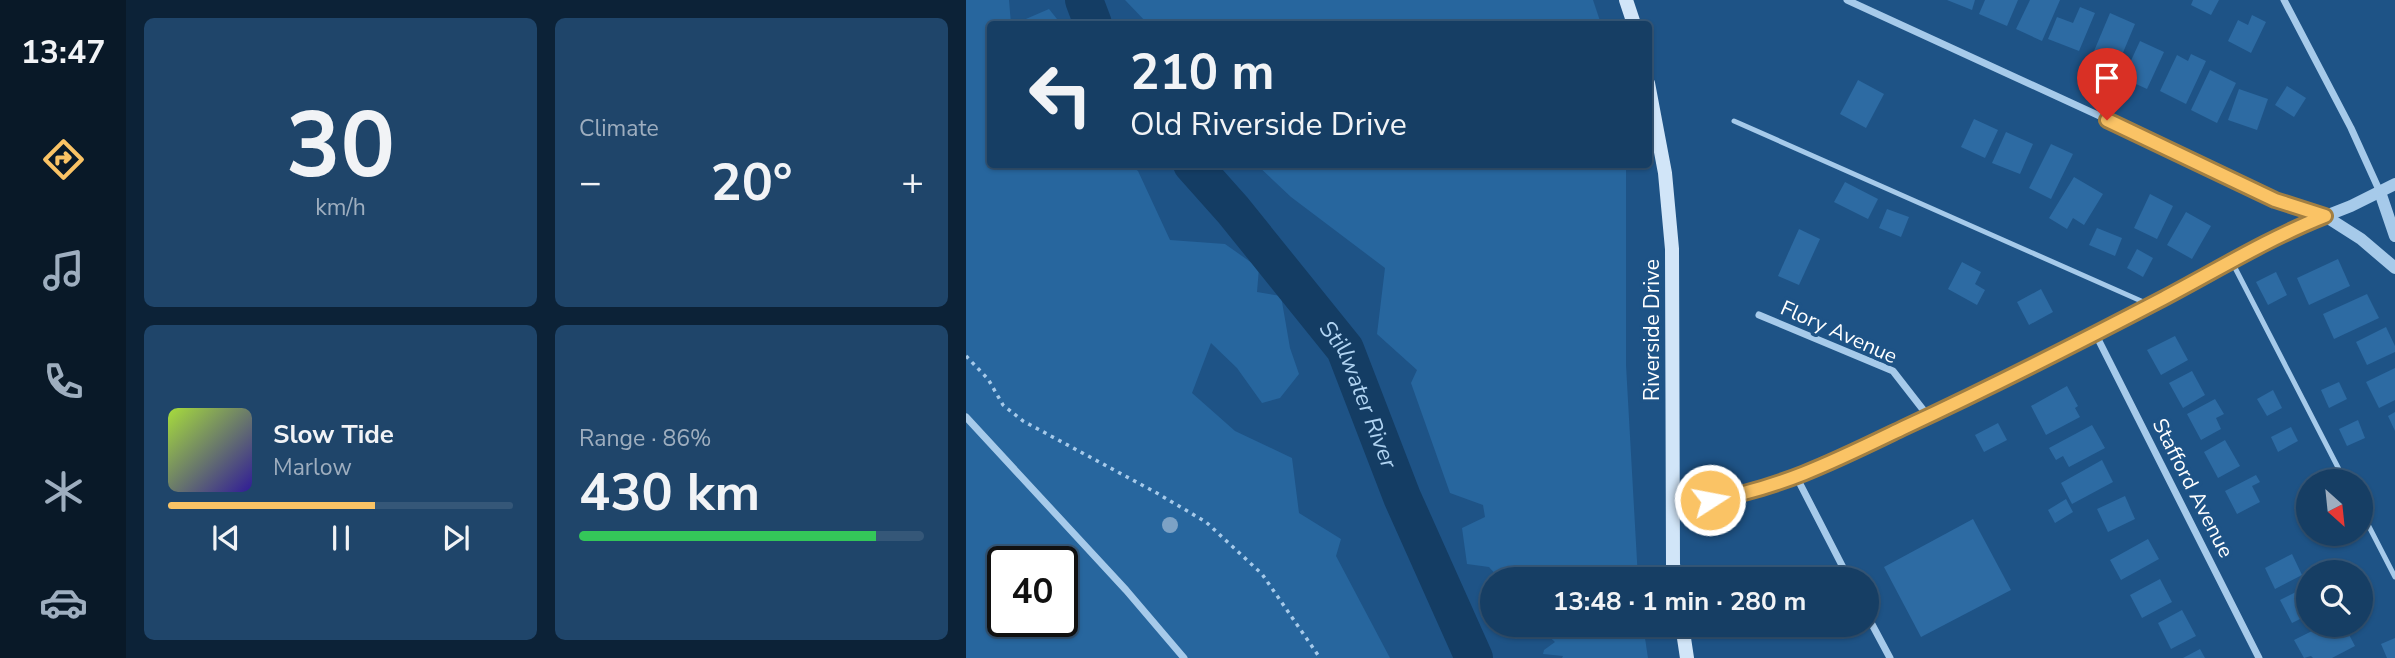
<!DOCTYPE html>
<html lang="en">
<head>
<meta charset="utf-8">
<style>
	:root { --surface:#163e64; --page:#1f456a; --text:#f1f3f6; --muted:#9eaebf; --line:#355778; --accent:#fac365 }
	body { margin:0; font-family:"Nunito Sans",sans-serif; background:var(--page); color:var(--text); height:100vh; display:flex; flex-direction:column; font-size:26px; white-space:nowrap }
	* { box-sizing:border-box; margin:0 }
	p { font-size:23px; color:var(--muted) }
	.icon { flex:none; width:38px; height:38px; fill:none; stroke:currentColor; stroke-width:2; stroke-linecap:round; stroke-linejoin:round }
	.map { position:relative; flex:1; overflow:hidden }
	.sheet { display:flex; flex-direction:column; gap:18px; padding:18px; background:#0c2237; width:840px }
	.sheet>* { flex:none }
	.guide { position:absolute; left:21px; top:21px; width:665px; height:147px; border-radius:7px; box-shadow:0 2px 5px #0004,0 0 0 2px var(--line); background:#163e64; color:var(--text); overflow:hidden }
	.needle { width:46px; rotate:153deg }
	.buttons { position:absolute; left:1330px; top:469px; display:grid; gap:14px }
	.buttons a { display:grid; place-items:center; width:77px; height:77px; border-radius:50%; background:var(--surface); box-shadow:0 2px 5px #0004,0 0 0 2px var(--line); font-size:35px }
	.speed { position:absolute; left:21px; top:546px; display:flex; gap:14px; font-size:35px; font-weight:700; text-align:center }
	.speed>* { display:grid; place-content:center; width:91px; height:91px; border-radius:50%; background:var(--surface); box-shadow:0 2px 5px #0004,0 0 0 2px var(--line); line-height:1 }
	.speed .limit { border:4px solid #111; border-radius:10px; background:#fff; color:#111 }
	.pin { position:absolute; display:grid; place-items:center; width:60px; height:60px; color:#fff; margin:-72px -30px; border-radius:50% 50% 50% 0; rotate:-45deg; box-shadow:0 0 7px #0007 }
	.pin .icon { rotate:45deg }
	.me { position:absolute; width:77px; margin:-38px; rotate:79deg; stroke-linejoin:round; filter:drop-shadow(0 0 5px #0008) }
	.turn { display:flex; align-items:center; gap:24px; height:147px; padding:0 28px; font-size:32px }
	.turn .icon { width:91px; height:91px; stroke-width:2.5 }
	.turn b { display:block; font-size:49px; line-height:60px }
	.big { font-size:52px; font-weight:700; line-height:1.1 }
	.sheet .widget { flex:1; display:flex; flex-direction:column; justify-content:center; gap:10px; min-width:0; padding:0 24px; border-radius:10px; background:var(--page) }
	.sheet .dial { align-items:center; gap:0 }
	.dial b { font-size:91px; line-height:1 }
	.song { display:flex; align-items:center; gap:21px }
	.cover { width:84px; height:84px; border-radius:10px; background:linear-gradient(135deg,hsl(80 70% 55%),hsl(250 70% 35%)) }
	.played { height:7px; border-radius:4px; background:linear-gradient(90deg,var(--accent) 60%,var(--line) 60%) }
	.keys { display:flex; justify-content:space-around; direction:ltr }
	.heat { display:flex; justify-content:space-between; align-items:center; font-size:38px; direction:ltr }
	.charge { height:10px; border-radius:5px; background:linear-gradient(90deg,#34c759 86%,var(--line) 0) }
	.sheet .tiles { flex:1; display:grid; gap:18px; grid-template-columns:repeat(2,1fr) }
	.trip { position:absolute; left:514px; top:567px; width:399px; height:70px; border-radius:35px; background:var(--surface); box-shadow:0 2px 5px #0004,0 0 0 2px var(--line); font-weight:700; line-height:70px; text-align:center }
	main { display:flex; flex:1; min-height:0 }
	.tab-bar { display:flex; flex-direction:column; width:126px; justify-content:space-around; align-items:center; background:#091928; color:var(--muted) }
	.tab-bar .icon { width:49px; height:49px }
	.tab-bar .on { color:var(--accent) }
	.tab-bar b { font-size:32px; color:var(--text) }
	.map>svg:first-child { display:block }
	.green { fill:#27669e; fill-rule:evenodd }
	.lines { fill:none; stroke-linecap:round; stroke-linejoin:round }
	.river { stroke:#143d64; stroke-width:38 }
	.building { fill:#2d6ba3 }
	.path { stroke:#a6caea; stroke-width:3.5; stroke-dasharray:3.5 5; stroke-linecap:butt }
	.service { stroke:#a6caea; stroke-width:5 }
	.minor { stroke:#a6caea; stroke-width:7 }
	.tertiary { stroke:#a6caea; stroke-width:12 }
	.secondary { stroke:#d1e5f8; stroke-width:14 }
	.tree { fill:#7da2c5 }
	.route-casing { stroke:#a27f42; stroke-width:18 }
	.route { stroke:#fac365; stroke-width:12 }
	.labels { text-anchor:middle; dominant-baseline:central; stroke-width:7; stroke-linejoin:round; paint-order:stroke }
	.street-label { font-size:21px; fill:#fff; stroke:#1e5386 }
	.water-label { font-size:23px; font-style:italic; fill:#b1d4f2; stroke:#1e5386 }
</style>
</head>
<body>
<main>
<nav class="tab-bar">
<b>13:47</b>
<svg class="icon on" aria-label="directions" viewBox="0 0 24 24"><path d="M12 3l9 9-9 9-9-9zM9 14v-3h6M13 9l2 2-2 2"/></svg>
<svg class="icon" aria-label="music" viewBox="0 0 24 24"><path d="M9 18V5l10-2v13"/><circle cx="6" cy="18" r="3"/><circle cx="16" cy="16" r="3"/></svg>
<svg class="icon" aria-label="phone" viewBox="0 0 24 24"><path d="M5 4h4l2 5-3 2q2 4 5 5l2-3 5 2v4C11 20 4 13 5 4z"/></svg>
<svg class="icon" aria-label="climate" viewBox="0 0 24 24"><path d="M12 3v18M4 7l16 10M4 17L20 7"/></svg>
<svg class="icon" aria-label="car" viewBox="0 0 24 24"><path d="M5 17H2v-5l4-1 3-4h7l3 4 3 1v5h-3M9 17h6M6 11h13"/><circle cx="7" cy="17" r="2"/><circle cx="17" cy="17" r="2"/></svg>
</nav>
<section class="sheet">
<div class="tiles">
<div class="widget dial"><b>30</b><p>km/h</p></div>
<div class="widget"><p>Climate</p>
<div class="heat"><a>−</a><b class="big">20°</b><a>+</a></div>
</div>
<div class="widget">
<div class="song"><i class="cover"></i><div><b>Slow Tide</b><p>Marlow</p></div></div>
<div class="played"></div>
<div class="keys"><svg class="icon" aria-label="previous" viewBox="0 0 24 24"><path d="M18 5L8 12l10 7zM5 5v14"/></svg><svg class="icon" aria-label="pause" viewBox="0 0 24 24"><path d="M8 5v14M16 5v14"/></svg><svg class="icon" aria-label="next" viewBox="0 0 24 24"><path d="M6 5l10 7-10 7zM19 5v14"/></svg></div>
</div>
<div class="widget"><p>Range · 86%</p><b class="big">430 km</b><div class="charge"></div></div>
</div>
</section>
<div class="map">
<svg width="1429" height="658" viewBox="0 0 1429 658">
	<rect width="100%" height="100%" fill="#1e5386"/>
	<!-- green -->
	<g class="green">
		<path d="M 0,0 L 43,0 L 45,24 L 24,24 L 24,164 L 164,165 L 172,171 L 204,240 L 259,244 L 293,268 L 291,292 L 315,296 L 324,348 L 333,374 L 314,398 L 296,403 L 271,368 L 245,343 L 226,393 L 269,431 L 326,458 L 333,513 L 375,539 L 370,556 L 424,658 L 0,658 ZM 37,562 L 96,562 L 96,621 L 37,621 Z"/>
		<polygon points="159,0 627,0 635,24 182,24"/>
		<polygon points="83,9 95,24 48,24"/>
		<polygon points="291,165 660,165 660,365 672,579 534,579 523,567 501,564 496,528 519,517 517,505 484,493 445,383 451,370 411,334 419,268 325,197"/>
		<polygon points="561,625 677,625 682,658 596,658 597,656 577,654 578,650 589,642 578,632"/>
	</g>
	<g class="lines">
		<!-- river -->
		<g class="river">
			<polyline points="118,0 127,24"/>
			<path id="s1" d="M 226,164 L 267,210 L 379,349 L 436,497 L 508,658"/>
		</g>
	</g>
	<!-- building -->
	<g class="building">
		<polygon points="981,0 1009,0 1006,10"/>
		<polygon points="1019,0 1052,0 1041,26 1013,14"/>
		<polygon points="1064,0 1094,0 1076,41 1050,29"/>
		<polygon points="1227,0 1253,0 1245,15 1225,5"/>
		<polygon points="1114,7 1129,13 1113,51 1082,39 1091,17 1107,23"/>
		<polygon points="1144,13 1169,24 1148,74 1123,63"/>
		<polygon points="1286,15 1300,22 1285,53 1262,41 1272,20 1282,25"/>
		<polygon points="1174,41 1198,52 1181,89 1157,78"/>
		<polygon points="1225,54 1240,61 1220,104 1194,91 1211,55 1222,61"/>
		<polygon points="1244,70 1270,83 1251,123 1225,110"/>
		<polygon points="892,80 918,94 900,128 874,114"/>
		<polygon points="1321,86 1340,98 1328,117 1309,105"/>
		<polygon points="1273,89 1302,99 1291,130 1262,120"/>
		<polygon points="1008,119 1032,130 1019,158 995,147"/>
		<polygon points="1040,132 1067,144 1054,174 1026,163"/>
		<polygon points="1085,144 1107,154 1085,199 1063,188"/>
		<polygon points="1108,177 1137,194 1118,225 1107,218 1101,229 1083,218"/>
		<polygon points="879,182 912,199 902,219 868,202"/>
		<polygon points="1184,194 1207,206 1191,239 1168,228"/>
		<polygon points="921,209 943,217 935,237 913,228"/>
		<polygon points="1220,212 1245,226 1226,259 1201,245"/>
		<polygon points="1131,228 1156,238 1149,256 1123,245"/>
		<polygon points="833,229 854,239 833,285 812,276"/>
		<polygon points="1171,249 1187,258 1177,277 1161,268"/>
		<polygon points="1372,259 1384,286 1343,305 1331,278"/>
		<polygon points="996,262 1015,272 1009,284 1019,290 1011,305 982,289"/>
		<polygon points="1310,272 1321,295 1302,305 1290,282"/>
		<polygon points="1075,289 1087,312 1063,325 1051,302"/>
		<polygon points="1401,294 1413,318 1368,339 1357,314"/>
		<polygon points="1420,327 1429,346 1429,352 1401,365 1390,342"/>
		<polygon points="1209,336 1222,360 1195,375 1181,350"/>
		<polygon points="1429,368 1429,400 1413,408 1400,382"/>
		<polygon points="1226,371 1239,395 1217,408 1203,383"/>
		<polygon points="1373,382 1381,399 1363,408 1355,390"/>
		<polygon points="1101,386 1112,406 1109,408 1114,417 1080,435 1065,406"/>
		<polygon points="1307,390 1316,408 1301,416 1291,399"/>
		<polygon points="1249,399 1258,414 1250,418 1255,429 1235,440 1221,414"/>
		<polygon points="1429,412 1429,431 1422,416"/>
		<polygon points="1392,420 1399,438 1381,446 1373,429"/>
		<polygon points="1032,423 1041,440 1018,452 1009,435"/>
		<polygon points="1126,425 1139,448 1103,467 1097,456 1090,460 1083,448"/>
		<polygon points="1325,427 1332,441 1312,452 1305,437"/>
		<polygon points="1259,440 1274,466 1252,478 1238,452"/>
		<polygon points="1136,460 1147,482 1106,504 1095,483"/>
		<polygon points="1290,475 1294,482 1286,486 1294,502 1271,514 1259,491"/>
		<polygon points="1159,496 1169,519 1142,532 1131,509"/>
		<polygon points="1100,499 1107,512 1089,523 1082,510"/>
		<polygon points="1007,519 1045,590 955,637 918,567"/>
		<polygon points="1182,539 1193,559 1155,580 1144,560"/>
		<polygon points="1326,554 1336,575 1309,589 1299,568"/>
		<polygon points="1194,579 1206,602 1176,618 1164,595"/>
		<polygon points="1342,586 1342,615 1326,623 1314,600"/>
		<polygon points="1216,610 1230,636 1205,649 1192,623"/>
		<polygon points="1358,625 1378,625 1389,646 1366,658 1347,658 1345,656 1338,658 1328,640"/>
		<polygon points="1429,638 1429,658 1421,658 1415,644"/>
		<polygon points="1234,649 1239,658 1217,658"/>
	</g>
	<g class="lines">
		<!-- path -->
		<polyline class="path" points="0,356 22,379 37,405 57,421 189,492 240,522 296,574 354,658"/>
		<!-- service -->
		<g class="service">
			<polyline points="768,121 1182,304"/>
			<polyline points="1266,262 1379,481"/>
			<polyline points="1395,511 1429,577"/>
		</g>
		<!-- minor -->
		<g class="minor">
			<polyline points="881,0 1212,152 1309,199 1358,216"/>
			<polyline points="1318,0 1385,128 1414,192"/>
			<polyline points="793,315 927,371 962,416"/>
			<polyline points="1129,333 1293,658"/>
			<polyline points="0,417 160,590 218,658"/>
			<polyline points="831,478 883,579"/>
			<polyline points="901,615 924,658"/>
		</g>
		<!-- tertiary -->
		<g class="tertiary">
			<polyline points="1414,192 1429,236"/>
			<polyline points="1359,216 1395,239 1429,268"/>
			<polyline points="707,506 792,490 855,468 1185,305 1329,228 1385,206 1429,184"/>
		</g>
		<!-- secondary -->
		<g class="secondary">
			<polyline points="660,0 668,24"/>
			<polyline points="682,83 699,173 706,249 707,564 709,579"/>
			<polyline points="716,625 721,658"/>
		</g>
	</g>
	<!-- trees -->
	<circle class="tree" cx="204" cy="525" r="8"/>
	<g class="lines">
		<defs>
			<path id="route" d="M 744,500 C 814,489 875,458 937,428 C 1025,387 1112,343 1198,298 C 1251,270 1303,238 1359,216 L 1309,200 L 1141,120"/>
		</defs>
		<!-- route casing -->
		<use href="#route" class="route-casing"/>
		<!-- route -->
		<use href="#route" class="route"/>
	</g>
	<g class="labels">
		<!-- street labels -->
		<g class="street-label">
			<text transform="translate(686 330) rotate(-90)">Riverside Drive</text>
			<text transform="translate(873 332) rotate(24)">Flory Avenue</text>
			<text transform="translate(1227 488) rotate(63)">Stafford Avenue</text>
		</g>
		<!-- water labels -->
		<g class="water-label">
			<text stroke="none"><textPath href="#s1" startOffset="287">Stillwater River</textPath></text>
		</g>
	</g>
</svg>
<div class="buttons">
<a><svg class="needle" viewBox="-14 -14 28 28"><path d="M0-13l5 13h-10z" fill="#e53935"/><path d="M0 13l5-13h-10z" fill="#9eaebf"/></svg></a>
<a><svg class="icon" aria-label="search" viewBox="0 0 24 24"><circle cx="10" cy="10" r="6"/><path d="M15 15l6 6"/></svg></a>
</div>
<div class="speed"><div class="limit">40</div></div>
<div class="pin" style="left:1141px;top:120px;background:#d93025"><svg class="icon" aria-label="arrive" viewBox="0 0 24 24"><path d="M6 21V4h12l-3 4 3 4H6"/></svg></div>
<svg class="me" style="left:744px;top:500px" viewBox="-20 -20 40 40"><circle r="17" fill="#fac365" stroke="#fff" stroke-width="3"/><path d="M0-11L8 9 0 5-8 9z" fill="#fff"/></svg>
<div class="trip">13:48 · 1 min · 280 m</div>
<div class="guide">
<div class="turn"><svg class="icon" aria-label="left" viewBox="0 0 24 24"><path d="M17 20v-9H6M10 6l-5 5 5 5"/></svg><div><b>210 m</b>Old Riverside Drive</div></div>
</div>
</div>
</main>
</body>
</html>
